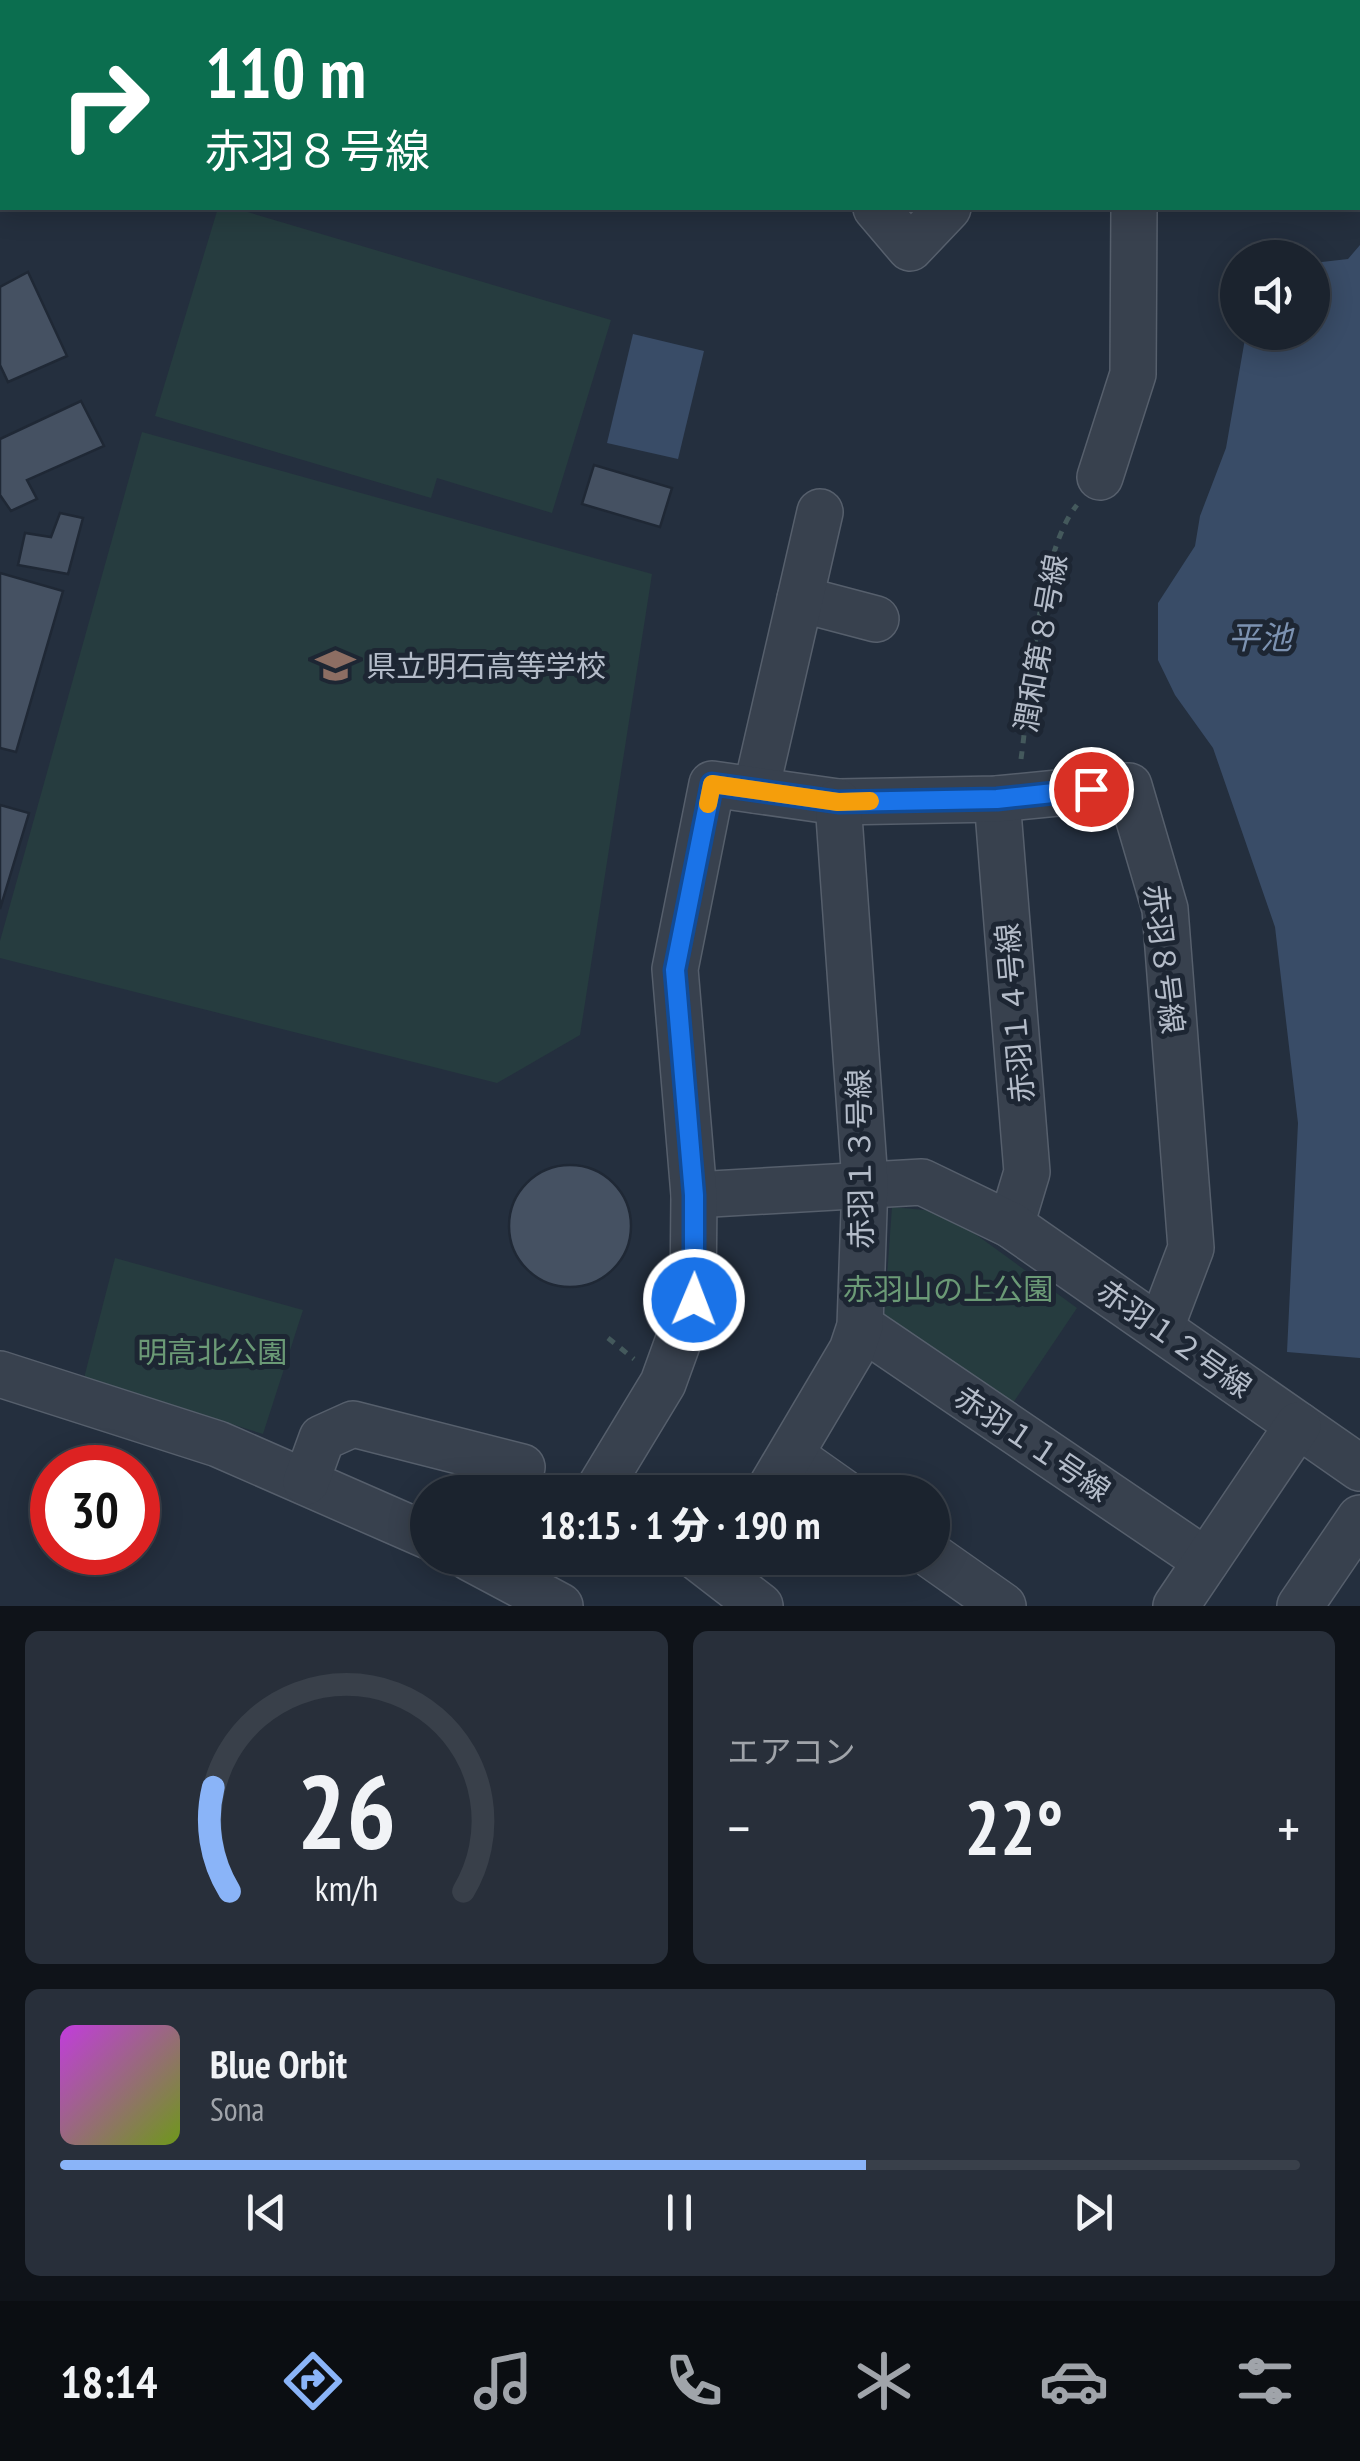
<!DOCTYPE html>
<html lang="ja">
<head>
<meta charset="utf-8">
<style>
	:root { --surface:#1b232e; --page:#282f3a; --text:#f1f3f6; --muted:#a0a4aa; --line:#39404a; --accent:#8ab4f8 }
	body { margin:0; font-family:"PT Sans Narrow","Noto Sans JP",sans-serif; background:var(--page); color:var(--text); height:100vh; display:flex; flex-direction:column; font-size:38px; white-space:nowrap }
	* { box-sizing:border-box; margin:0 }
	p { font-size:32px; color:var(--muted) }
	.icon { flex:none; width:55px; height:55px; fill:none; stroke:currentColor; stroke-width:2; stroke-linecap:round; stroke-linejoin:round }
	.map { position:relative; height:1606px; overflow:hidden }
	.sheet { display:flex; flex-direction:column; gap:25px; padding:25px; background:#0f1319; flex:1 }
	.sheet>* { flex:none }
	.top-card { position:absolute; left:0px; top:0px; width:1360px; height:210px; box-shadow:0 5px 25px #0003,0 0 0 2px var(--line); background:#0b6e4f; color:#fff; overflow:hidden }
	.tools { position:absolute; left:1220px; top:240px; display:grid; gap:20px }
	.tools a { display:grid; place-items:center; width:110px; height:110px; border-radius:50%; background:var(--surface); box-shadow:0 5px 25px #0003,0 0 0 2px var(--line); font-size:50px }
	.speed { position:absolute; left:30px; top:1445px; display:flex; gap:20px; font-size:50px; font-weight:700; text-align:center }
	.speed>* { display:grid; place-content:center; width:130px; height:130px; border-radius:50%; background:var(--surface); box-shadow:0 5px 25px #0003,0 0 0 2px var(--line); line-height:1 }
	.speed .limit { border:15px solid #d22; background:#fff; color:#111 }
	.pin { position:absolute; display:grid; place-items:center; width:85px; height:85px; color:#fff; margin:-42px; border:5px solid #fff; border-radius:50%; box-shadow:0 2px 10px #0007 }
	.me { position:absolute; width:110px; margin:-55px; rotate:1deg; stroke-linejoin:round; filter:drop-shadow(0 0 8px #0008) }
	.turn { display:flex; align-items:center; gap:35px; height:210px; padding:0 40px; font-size:45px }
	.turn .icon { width:130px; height:130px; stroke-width:2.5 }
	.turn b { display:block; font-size:70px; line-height:85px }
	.big { font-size:75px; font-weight:800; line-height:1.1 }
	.sheet .widget { flex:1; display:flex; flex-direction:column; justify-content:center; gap:15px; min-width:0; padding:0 35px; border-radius:15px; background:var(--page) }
	.sheet .dial { align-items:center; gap:0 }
	.dial svg { height:260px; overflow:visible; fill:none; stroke:var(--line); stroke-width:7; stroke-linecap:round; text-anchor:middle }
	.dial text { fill:var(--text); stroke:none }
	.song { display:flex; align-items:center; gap:30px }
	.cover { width:120px; height:120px; border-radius:15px; background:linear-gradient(135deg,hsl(290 70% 55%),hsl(80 70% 35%)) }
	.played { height:10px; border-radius:5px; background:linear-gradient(90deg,var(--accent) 65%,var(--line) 65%) }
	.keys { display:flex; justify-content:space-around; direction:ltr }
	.heat { display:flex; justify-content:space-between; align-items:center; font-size:55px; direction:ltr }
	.sheet .tiles { flex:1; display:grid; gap:25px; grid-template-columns:1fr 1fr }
	.widget:last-child { grid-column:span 2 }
	.trip { position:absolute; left:410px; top:1475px; width:540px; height:100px; border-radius:50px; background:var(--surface); box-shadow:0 5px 25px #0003,0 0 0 2px var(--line); font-weight:800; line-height:100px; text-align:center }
	.dock { display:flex; height:160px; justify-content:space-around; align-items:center; background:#0b0e12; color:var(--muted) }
	.dock .icon { width:70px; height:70px }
	.dock .on { color:var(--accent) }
	.dock b { font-size:45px; color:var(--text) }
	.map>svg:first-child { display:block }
	.green { fill:#263c3f }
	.water { fill:#394c67 }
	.building { fill:#455162; stroke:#1f2835; stroke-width:2.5 }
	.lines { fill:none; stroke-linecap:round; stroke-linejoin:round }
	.minor-casing { stroke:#565f6c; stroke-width:48 }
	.path { stroke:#44595c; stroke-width:5; stroke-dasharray:8 8; stroke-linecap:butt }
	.minor { stroke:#38414e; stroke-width:45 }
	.route-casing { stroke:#114b97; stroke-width:25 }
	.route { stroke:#1a73e8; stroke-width:18 }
	.slow { stroke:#f59e0b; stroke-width:18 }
	.labels { text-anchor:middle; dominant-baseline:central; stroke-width:10; stroke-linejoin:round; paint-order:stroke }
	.street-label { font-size:30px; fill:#b4bcc9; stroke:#1d2633 }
	.poi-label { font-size:30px; fill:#b4bcc9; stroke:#1d2633; text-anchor:start }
	.park-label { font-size:30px; fill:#6b9a76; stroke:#1d2633 }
	.water-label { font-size:32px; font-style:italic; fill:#7c92b1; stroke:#1d2633 }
</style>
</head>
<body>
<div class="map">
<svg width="1360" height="1606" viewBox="0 0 1360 1606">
	<rect width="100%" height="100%" fill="#242f3e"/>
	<!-- green -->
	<g class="green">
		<polygon points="218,208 234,208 611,320 552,513 437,478 431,498 155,416"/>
		<polygon points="142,432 652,574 580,1035 497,1083 0,958 0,941"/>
		<polygon points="892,1207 945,1212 1077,1308 1013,1403 884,1318"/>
		<polygon points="115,1258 303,1310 263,1434 84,1378"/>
	</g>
	<!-- water -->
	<g class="water">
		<polygon points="1360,245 1360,1358 1287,1352 1298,1123 1275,927 1213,748 1175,695 1158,660 1158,603 1195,546 1200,516 1226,448 1246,333 1312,332 1313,263 1348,259"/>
		<polygon points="633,334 704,351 678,459 607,443"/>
	</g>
	<!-- building -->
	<g class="building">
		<polygon points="28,272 67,356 8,382 0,365 0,287"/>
		<polygon points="81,401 104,446 27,480 37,499 11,511 0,495 0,439"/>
		<polygon points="594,465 672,488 660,527 582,504"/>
		<polygon points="60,513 83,518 68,574 18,565 25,533 51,537"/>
		<polygon points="0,573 63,591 16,752 0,748"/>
		<polygon points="0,805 29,813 0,909"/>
		<circle cx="570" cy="1226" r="61"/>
	</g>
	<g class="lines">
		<defs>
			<g id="minor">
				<polyline points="1090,0 1091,2"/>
				<polyline points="752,2 753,0"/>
				<polyline points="1358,56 1360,55"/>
				<polyline points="876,208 910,248 948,208"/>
				<polyline points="1100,477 1133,374 1134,208"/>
				<polyline points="800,599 876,619"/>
				<polyline points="756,790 820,512"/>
				<polyline points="997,799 1027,1172 1011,1225"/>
				<polyline points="694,1195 922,1182 1011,1225 1360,1468"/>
				<polyline points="860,1326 1206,1561"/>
				<polyline points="0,1374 218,1444 428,1536"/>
				<polyline points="792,1456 843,1492"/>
				<polyline points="306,1482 322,1438 353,1424 522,1467"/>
				<polyline points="597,1492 663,1383 693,1300 694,1195 675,969 712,784 838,802 997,799 1129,786 1165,909 1191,1248 1161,1327"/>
				<polyline points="768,1492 852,1350 860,1326 865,1182 838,802"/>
				<polyline points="932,1556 1003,1606"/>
				<polyline points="470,1558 560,1606"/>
				<polyline points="698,1558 760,1606"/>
				<polyline points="1176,1606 1298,1425"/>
				<polyline points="1300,1606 1360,1518"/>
			</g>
		</defs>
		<!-- minor casing -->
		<use href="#minor" class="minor-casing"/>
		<!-- path -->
		<g class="path">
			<path d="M 1021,759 C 1030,695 1038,552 1077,505"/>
			<polyline points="608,1338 634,1359"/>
		</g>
		<!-- minor -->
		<use href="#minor" class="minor"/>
	</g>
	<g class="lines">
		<defs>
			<polyline id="route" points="694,1300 694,1195 675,970 712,784 838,802 997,799 1091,789"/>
		</defs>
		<!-- route casing -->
		<use href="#route" class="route-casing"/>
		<!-- route -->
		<use href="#route" class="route"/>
		<!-- slow -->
		<polyline class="slow" points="708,804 712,784 838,802 870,801"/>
	</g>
	<!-- icons -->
	<defs>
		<symbol id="school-bare" viewBox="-9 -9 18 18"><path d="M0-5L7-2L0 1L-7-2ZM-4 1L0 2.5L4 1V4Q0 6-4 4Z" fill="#8d6e63" stroke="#1d2633" stroke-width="2.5" paint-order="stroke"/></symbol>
	</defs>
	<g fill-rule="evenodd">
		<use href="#school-bare" x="308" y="638" width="55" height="55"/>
	</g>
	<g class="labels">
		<!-- street labels -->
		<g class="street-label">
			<text transform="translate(1040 643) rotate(-80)">潤和第８号線</text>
			<text transform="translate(1165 959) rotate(83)">赤羽８号線</text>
			<text transform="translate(1014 1013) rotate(-95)">赤羽１４号線</text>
			<text transform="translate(859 1159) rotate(-91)">赤羽１３号線</text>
			<text transform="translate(1175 1338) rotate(35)">赤羽１２号線</text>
			<text transform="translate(1033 1443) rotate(34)">赤羽１１号線</text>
		</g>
		<!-- poi labels -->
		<g class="poi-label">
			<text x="366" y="665">県立明石高等学校</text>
		</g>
		<!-- park labels -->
		<g class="park-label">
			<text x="948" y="1288">赤羽山の上公園</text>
			<text x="212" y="1351">明高北公園</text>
		</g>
		<!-- water labels -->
		<g class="water-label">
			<text x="1260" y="637">平池</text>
		</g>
	</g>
</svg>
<div class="tools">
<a><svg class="icon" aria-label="sound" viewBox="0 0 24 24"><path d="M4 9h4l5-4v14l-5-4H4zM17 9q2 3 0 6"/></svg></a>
</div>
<div class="speed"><div class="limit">30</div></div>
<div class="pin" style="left:1091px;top:789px;background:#d93025"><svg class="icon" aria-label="arrive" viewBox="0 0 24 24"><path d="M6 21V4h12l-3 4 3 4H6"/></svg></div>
<svg class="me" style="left:694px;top:1300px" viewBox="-20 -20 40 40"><circle r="17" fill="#1a73e8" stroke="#fff" stroke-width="3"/><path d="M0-11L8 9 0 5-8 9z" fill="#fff"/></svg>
<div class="trip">18:15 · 1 分 · 190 m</div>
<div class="top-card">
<div class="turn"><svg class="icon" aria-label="right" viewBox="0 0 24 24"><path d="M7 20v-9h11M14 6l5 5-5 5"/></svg><div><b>110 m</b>赤羽８号線</div></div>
</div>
</div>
<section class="sheet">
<div class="tiles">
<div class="widget dial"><svg viewBox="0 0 100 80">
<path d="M14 69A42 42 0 1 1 86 69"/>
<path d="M14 69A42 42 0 0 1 9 37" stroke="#8ab4f8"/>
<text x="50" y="56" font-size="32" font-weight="700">26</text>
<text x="50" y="72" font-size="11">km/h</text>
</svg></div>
<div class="widget"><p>エアコン</p>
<div class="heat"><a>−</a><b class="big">22°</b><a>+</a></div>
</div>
<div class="widget">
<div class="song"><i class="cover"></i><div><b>Blue Orbit</b><p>Sona</p></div></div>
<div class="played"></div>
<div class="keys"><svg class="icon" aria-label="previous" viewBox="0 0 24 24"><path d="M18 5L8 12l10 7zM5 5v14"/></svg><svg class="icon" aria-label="pause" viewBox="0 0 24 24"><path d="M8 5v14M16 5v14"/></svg><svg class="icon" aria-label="next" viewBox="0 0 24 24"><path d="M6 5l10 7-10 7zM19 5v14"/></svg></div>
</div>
</div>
</section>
<nav class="dock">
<b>18:14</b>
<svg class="icon on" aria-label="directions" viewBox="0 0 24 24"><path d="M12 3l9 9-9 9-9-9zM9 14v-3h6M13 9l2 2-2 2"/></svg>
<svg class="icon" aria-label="music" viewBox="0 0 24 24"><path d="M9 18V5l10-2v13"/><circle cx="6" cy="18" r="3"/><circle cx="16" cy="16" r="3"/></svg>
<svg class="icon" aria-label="phone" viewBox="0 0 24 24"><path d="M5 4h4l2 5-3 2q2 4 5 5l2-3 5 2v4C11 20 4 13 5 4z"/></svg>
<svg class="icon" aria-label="climate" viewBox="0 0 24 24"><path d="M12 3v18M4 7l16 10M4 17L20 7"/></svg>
<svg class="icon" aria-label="car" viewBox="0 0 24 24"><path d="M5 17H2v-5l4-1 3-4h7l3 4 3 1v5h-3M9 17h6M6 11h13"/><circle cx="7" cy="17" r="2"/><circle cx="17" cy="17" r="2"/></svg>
<svg class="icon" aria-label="filters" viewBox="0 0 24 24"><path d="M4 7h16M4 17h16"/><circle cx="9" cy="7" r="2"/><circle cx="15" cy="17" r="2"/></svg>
</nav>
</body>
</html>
